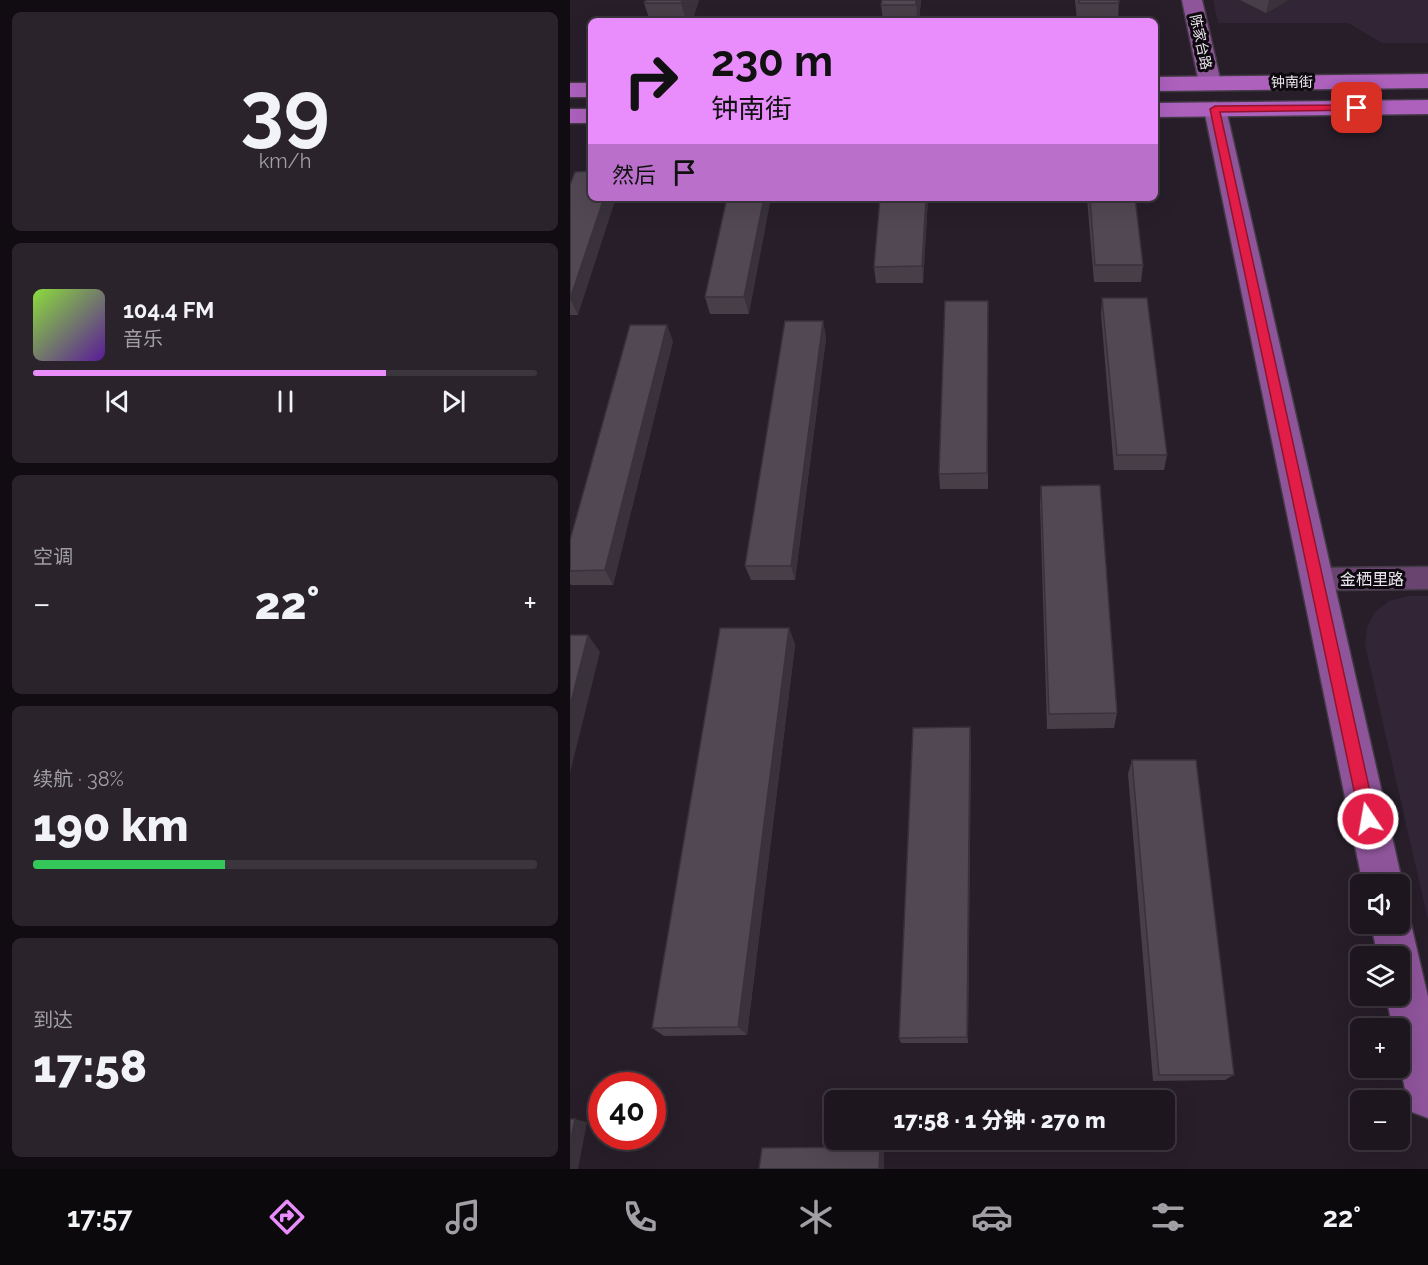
<!DOCTYPE html>
<html lang="zh">
<head>
<meta charset="utf-8">
<style>
	:root { --surface:#1d161f; --page:#2a232c; --text:#f1f3f6; --muted:#a09fa4; --line:#3b353d; --accent:#e98dfd }
	body { margin:0; font-family:Raleway,"Noto Sans SC",sans-serif; background:var(--page); color:var(--text); height:100vh; display:flex; flex-direction:column; font-size:22px; white-space:nowrap }
	* { box-sizing:border-box; margin:0 }
	p { font-size:20px; color:var(--muted) }
	.icon { flex:none; width:33px; height:33px; fill:none; stroke:currentColor; stroke-width:2; stroke-linecap:round; stroke-linejoin:round }
	.map { position:relative; flex:1; overflow:hidden }
	.panel { display:flex; flex-direction:column; gap:12px; padding:12px; background:#100c11; width:570px }
	.panel>* { flex:none }
	.banner { position:absolute; left:18px; top:18px; width:570px; height:183px; border-radius:9px; box-shadow:0 6px 24px #0002,0 0 0 2px var(--line); background:#e98dfd; color:#111; overflow:hidden }
	.controls { position:absolute; left:780px; top:874px; display:grid; gap:12px }
	.controls a { display:grid; place-items:center; width:60px; height:60px; border-radius:9px; background:var(--surface); box-shadow:0 6px 24px #0002,0 0 0 2px var(--line); font-size:30px }
	.speed { position:absolute; left:18px; top:1072px; display:flex; gap:12px; font-size:30px; font-weight:700; text-align:center }
	.speed>* { display:grid; place-content:center; width:78px; height:78px; border-radius:50%; background:var(--surface); box-shadow:0 6px 24px #0002,0 0 0 2px var(--line); line-height:1 }
	.speed .limit { border:9px solid #d22; background:#fff; color:#111 }
	.pin { position:absolute; display:grid; place-items:center; width:51px; height:51px; color:#fff; margin:-26px; border-radius:12px; box-shadow:0 3px 9px #0006 }
	.me { position:absolute; width:66px; margin:-33px; rotate:348deg; stroke-linejoin:round; filter:drop-shadow(0 0 4px #0008) }
	.turn { display:flex; align-items:center; gap:21px; height:126px; padding:0 24px; font-size:27px }
	.turn .icon { width:78px; height:78px; stroke-width:2.5 }
	.turn b { display:block; font-size:42px; line-height:51px }
	.then { display:flex; align-items:center; height:57px; padding:0 24px; background:#0003; gap:12px; font-size:22px }
	.big { font-size:45px; font-weight:800; line-height:1.1 }
	.panel .card { flex:1; display:flex; flex-direction:column; justify-content:center; gap:9px; min-width:0; padding:0 21px; border-radius:9px; background:var(--page) }
	.panel .dial { align-items:center; gap:0 }
	.dial b { font-size:78px; line-height:1 }
	.song { display:flex; align-items:center; gap:18px }
	.cover { width:72px; height:72px; border-radius:9px; background:linear-gradient(135deg,hsl(90 70% 55%),hsl(270 70% 35%)) }
	.played { height:6px; border-radius:3px; background:linear-gradient(90deg,var(--accent) 70%,var(--line) 70%) }
	.keys { display:flex; justify-content:space-around; direction:ltr }
	.heat { display:flex; justify-content:space-between; align-items:center; font-size:33px; direction:ltr }
	.charge { height:9px; border-radius:4px; background:linear-gradient(90deg,#34c759 38%,var(--line) 0) }
	.trip { position:absolute; left:254px; top:1090px; width:351px; height:60px; border-radius:9px; background:var(--surface); box-shadow:0 6px 24px #0002,0 0 0 2px var(--line); font-weight:800; line-height:60px; text-align:center }
	.menu { display:flex; height:96px; justify-content:space-around; align-items:center; background:#0c090c; color:var(--muted) }
	.menu .icon { width:42px; height:42px }
	.menu .active { color:var(--accent) }
	.menu b { font-size:27px; color:var(--text) }
	main { display:flex; flex:1; min-height:0 }
	.map>svg:first-child { display:block }
	.built { fill:#322535 }
	.lines { fill:none; stroke-linecap:round; stroke-linejoin:round }
	.street-casing { stroke:#423a44; stroke-width:3 }
	.secondary-casing { stroke:#423a44; stroke-width:3 }
	.primary-casing { stroke:#423a44; stroke-width:3 }
	.street { fill:#68446f; fill-rule:evenodd }
	.secondary { fill:#8f559b; fill-rule:evenodd }
	.primary { fill:#ad61bd; fill-rule:evenodd }
	.wall { fill:#473e48 }
	.shaded-wall { fill:#39323b }
	.building { fill:#524854; stroke:#39323b; stroke-width:1.5 }
	.route { fill:#e11d48; stroke:#92132f; stroke-width:1.5 }
	.labels { text-anchor:middle; dominant-baseline:central; stroke-width:6; stroke-linejoin:round; paint-order:stroke }
	.far-street-label { font-size:14px; fill:#ebe5ed; stroke:#0d090e }
	.street-label { font-size:16px; fill:#ebe5ed; stroke:#0d090e }
</style>
</head>
<body>
<main>
<section class="panel">
<div class="card dial"><b>39</b><p>km/h</p></div>
<div class="card">
<div class="song"><i class="cover"></i><div><b>104.4 FM</b><p>音乐</p></div></div>
<div class="played"></div>
<div class="keys"><svg class="icon" aria-label="previous" viewBox="0 0 24 24"><path d="M18 5L8 12l10 7zM5 5v14"/></svg><svg class="icon" aria-label="pause" viewBox="0 0 24 24"><path d="M8 5v14M16 5v14"/></svg><svg class="icon" aria-label="next" viewBox="0 0 24 24"><path d="M6 5l10 7-10 7zM19 5v14"/></svg></div>
</div>
<div class="card"><p>空调</p>
<div class="heat"><a>−</a><b class="big">22°</b><a>+</a></div>
</div>
<div class="card"><p>续航 · 38%</p><b class="big">190 km</b><div class="charge"></div></div>
<div class="card"><p>到达</p><b class="big">17:58</b></div>
</section>
<div class="map">
<svg width="858" height="1169" viewBox="0 0 858 1169">
	<rect width="100%" height="100%" fill="#271e29"/>
	<!-- built -->
	<g class="built">
		<polygon points="643,0 858,0 858,43 812,43 778,23 648,23"/>
		<polygon points="838,596 858,596 858,920 795,645 797,627 805,612 819,601"/>
	</g>
	<g class="lines">
		<defs>
			<polygon id="street" points="858,567 858,589 746,590 736,587 733,579 736,571 746,568"/>
			<g id="secondary">
				<polygon points="612,0 632,0 651,83 648,88 640,90 632,88 629,83"/>
				<polygon points="645,102 653,104 656,109 833,885 830,893 830,885 793,885 634,109 637,104"/>
				<path d="M 830,907 L 835,910 L 841,924 L 858,997 L 858,1118 L 842,1112 C 831,1084 830,1058 830,1029 L 823,1029 L 816,996 L 830,996 L 830,957 L 808,957 L 801,924 L 830,924 Z"/>
			</g>
			<g id="primary">
				<polygon points="858,74 858,88 585,91 585,77"/>
				<rect x="0" y="83" width="21" height="14"/>
				<polygon points="858,100 858,114 585,117 585,103"/>
				<rect x="0" y="109" width="21" height="14"/>
			</g>
		</defs>
		<!-- street casing -->
		<use href="#street" class="street-casing"/>
		<!-- secondary casing -->
		<use href="#secondary" class="secondary-casing"/>
		<!-- primary casing -->
		<use href="#primary" class="primary-casing"/>
		<!-- street -->
		<use href="#street" class="street"/>
		<!-- secondary -->
		<use href="#secondary" class="secondary"/>
		<!-- primary -->
		<use href="#primary" class="primary"/>
	</g>
	<!-- wall -->
	<g class="wall">
		<polygon points="76,0 129,0 122,21 80,21 74,3"/>
		<polygon points="351,0 349,21 313,21 311,5"/>
		<polygon points="505,0 549,0 548,21 507,21"/>
		<polygon points="670,0 718,0 696,13"/>
		<polygon points="0,185 8,315 0,315"/>
		<polygon points="157,198 179,314 140,314 135,297"/>
		<polygon points="358,198 353,283 306,283 304,267"/>
		<polygon points="517,198 565,198 573,265 571,282 524,282"/>
		<polygon points="532,298 597,455 594,470 544,470 531,314"/>
		<polygon points="418,301 418,489 370,489 369,474"/>
		<polygon points="253,321 256,338 225,580 181,580 175,566"/>
		<polygon points="103,341 43,585 1,585 0,583 0,540"/>
		<polygon points="471,486 547,713 544,728 477,729 470,505"/>
		<polygon points="219,628 225,645 177,1035 94,1036 82,1028"/>
		<polygon points="401,739 398,1043 331,1043 329,1038"/>
		<polygon points="562,760 664,1075 655,1080 583,1081 558,774"/>
	</g>
	<!-- shaded-wall -->
	<g class="shaded-wall">
		<polygon points="113,0 129,0 122,21 116,21 111,3"/>
		<polygon points="346,0 351,0 349,21 347,21"/>
		<polygon points="699,0 718,0 696,13"/>
		<polygon points="34,198 46,198 8,315 0,299"/>
		<polygon points="194,198 201,198 179,314 174,297"/>
		<polygon points="356,198 358,198 353,283 352,266"/>
		<polygon points="253,321 256,338 225,580 221,566"/>
		<polygon points="97,325 103,341 43,585 35,570"/>
		<polygon points="219,628 225,645 177,1035 168,1027"/>
		<polygon points="18,635 30,652 0,773 0,706"/>
		<polygon points="400,727 401,739 398,1043 397,1037"/>
		<polygon points="5,1119 17,1122 8,1169 0,1169 0,1143"/>
		<polygon points="310,1147 314,1150 314,1169 309,1169"/>
	</g>
	<!-- building -->
	<g class="building">
		<polygon points="76,0 113,0 111,3 74,3"/>
		<polygon points="312,0 346,0 346,5 311,5"/>
		<rect x="509" y="0" width="40" height="3"/>
		<polygon points="21,171 21,198 34,198 0,299 0,185 5,172"/>
		<polygon points="157,198 194,198 174,297 135,297"/>
		<polygon points="310,198 356,198 352,266 304,267"/>
		<polygon points="520,198 565,198 573,265 525,265"/>
		<polygon points="532,298 577,298 597,455 547,455"/>
		<polygon points="375,301 418,301 417,473 369,474"/>
		<polygon points="215,321 253,321 221,566 175,566"/>
		<polygon points="60,325 97,325 35,570 0,571 0,540"/>
		<polygon points="530,485 547,713 479,714 471,486"/>
		<polygon points="150,628 219,628 168,1027 82,1028"/>
		<polygon points="0,635 18,635 0,706"/>
		<polygon points="400,727 397,1037 329,1038 343,728"/>
		<polygon points="562,760 626,760 664,1075 589,1075"/>
		<polygon points="0,1119 5,1119 0,1143"/>
		<polygon points="310,1147 309,1169 189,1169 192,1148"/>
	</g>
	<!-- route -->
	<polygon class="route" points="787,105 790,106 790,110 650,112 806,819 804,825 798,827 793,825 790,819 640,109 645,106"/>
	<g class="labels">
		<!-- far-street labels -->
		<g class="far-street-label">
			<text transform="translate(631 42) rotate(78)">陈家台路</text>
			<text transform="translate(722 82) rotate(-1)">钟南街</text>
		</g>
		<!-- street labels -->
		<g class="street-label">
			<text x="802" y="579">金栖里路</text>
		</g>
	</g>
</svg>
<div class="controls">
<a><svg class="icon" aria-label="sound" viewBox="0 0 24 24"><path d="M4 9h4l5-4v14l-5-4H4zM17 9q2 3 0 6"/></svg></a>
<a><svg class="icon" aria-label="layers" viewBox="0 0 24 24"><path d="M12 4l9 5-9 5-9-5zM3 14l9 5 9-5"/></svg></a>
<a>+</a>
<a>−</a>
</div>
<div class="speed"><div class="limit">40</div></div>
<div class="pin" style="left:787px;top:108px;background:#d93025"><svg class="icon" aria-label="arrive" viewBox="0 0 24 24"><path d="M6 21V4h12l-3 4 3 4H6"/></svg></div>
<svg class="me" style="left:798px;top:819px" viewBox="-20 -20 40 40"><circle r="17" fill="#e11d48" stroke="#fff" stroke-width="3"/><path d="M0-11L8 9 0 5-8 9z" fill="#fff"/></svg>
<div class="trip">17:58 · 1 分钟 · 270 m</div>
<div class="banner">
<div class="turn"><svg class="icon" aria-label="right" viewBox="0 0 24 24"><path d="M7 20v-9h11M14 6l5 5-5 5"/></svg><div><b>230 m</b>钟南街</div></div>
<div class="then">然后<svg class="icon" aria-label="arrive" viewBox="0 0 24 24"><path d="M6 21V4h12l-3 4 3 4H6"/></svg></div>
</div>
</div>
</main>
<nav class="menu">
<b>17:57</b>
<svg class="icon active" aria-label="directions" viewBox="0 0 24 24"><path d="M12 3l9 9-9 9-9-9zM9 14v-3h6M13 9l2 2-2 2"/></svg>
<svg class="icon" aria-label="music" viewBox="0 0 24 24"><path d="M9 18V5l10-2v13"/><circle cx="6" cy="18" r="3"/><circle cx="16" cy="16" r="3"/></svg>
<svg class="icon" aria-label="phone" viewBox="0 0 24 24"><path d="M5 4h4l2 5-3 2q2 4 5 5l2-3 5 2v4C11 20 4 13 5 4z"/></svg>
<svg class="icon" aria-label="climate" viewBox="0 0 24 24"><path d="M12 3v18M4 7l16 10M4 17L20 7"/></svg>
<svg class="icon" aria-label="car" viewBox="0 0 24 24"><path d="M5 17H2v-5l4-1 3-4h7l3 4 3 1v5h-3M9 17h6M6 11h13"/><circle cx="7" cy="17" r="2"/><circle cx="17" cy="17" r="2"/></svg>
<svg class="icon" aria-label="filters" viewBox="0 0 24 24"><path d="M4 7h16M4 17h16"/><circle cx="9" cy="7" r="2"/><circle cx="15" cy="17" r="2"/></svg>
<b>22°</b>
</nav>
</body>
</html>
